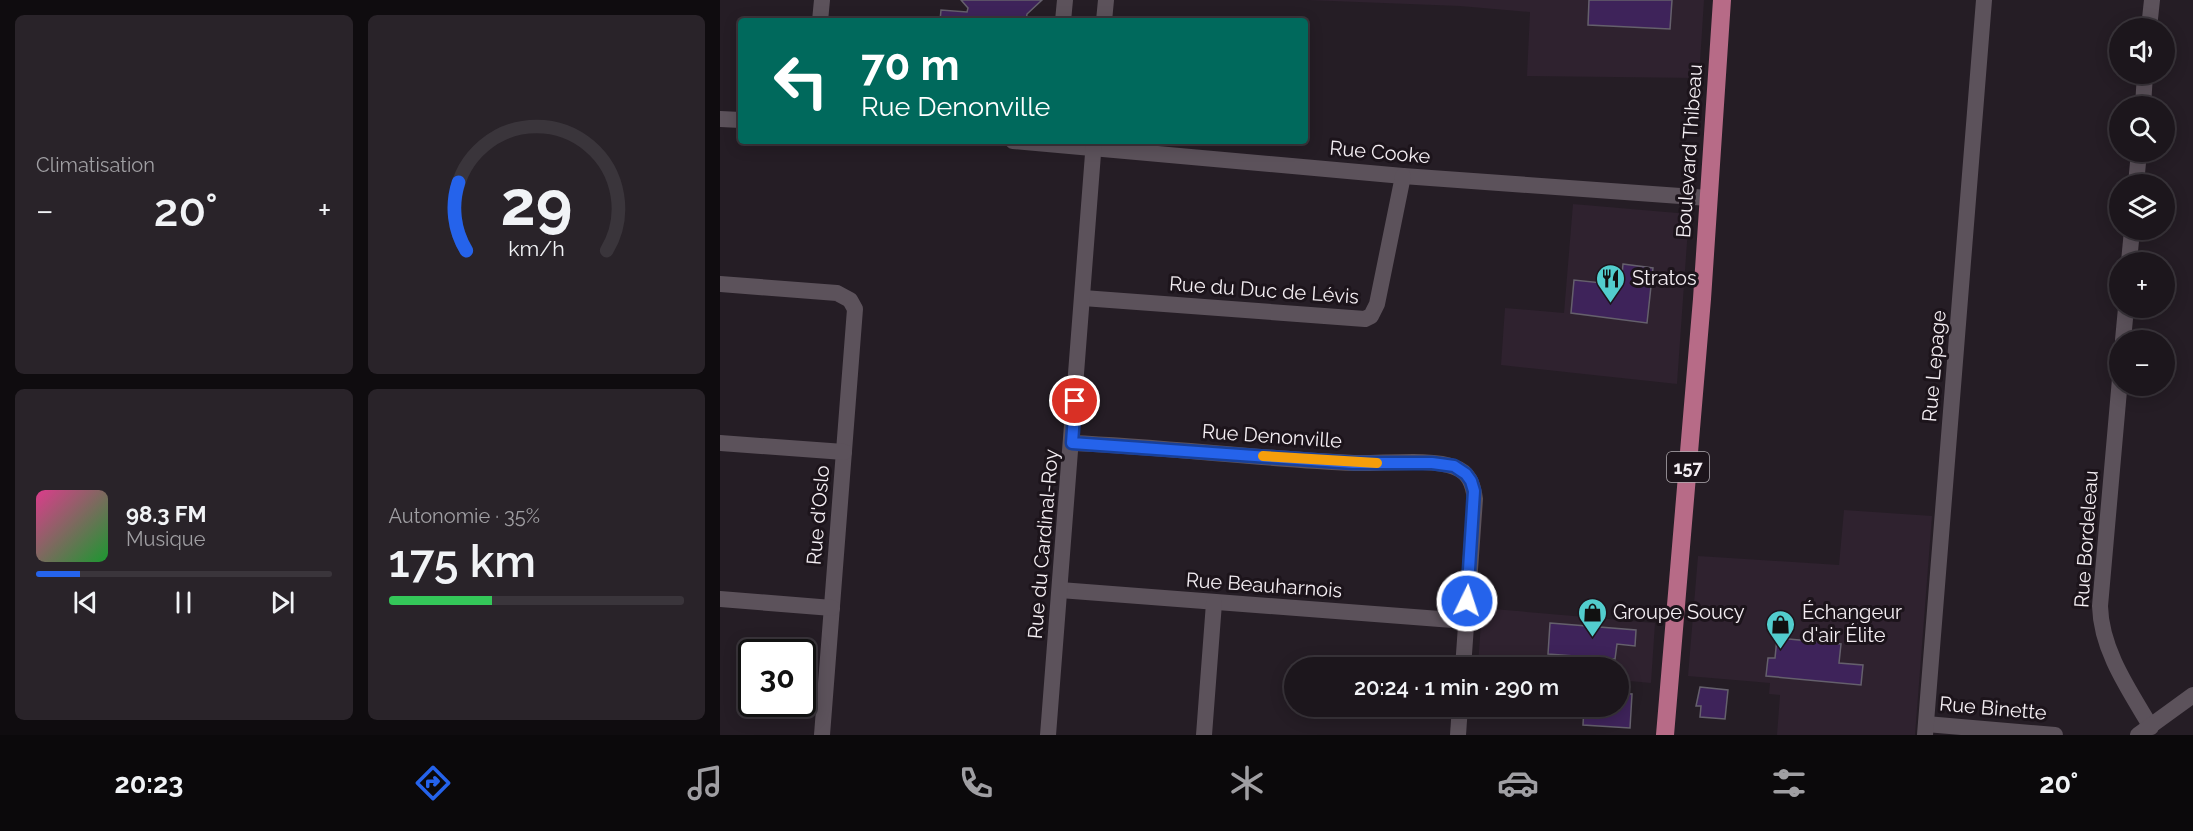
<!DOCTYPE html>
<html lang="fr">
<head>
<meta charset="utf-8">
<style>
	:root { --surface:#1c161c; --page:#292329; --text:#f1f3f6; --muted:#a09fa3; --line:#3a353b; --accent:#2563eb }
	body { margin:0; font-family:Raleway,sans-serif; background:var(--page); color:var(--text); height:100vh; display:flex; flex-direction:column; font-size:22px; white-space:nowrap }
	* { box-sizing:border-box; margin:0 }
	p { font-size:20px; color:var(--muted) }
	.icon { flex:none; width:33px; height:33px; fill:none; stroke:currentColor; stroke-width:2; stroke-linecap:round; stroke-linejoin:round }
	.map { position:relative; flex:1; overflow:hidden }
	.details { display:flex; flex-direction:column; gap:15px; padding:15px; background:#0f0c0f; width:720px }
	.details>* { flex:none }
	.guide { position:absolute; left:18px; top:18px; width:570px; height:126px; border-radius:6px; box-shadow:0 3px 15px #0003,0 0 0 2px var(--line); background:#00695c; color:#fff; overflow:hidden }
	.controls { position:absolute; left:1389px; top:18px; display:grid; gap:12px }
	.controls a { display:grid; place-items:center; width:66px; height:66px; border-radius:50%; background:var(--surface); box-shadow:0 3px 15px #0003,0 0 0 2px var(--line); font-size:30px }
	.speed { position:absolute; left:18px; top:639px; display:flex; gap:12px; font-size:30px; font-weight:700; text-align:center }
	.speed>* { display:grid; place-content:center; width:78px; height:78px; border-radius:50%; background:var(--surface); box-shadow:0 3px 15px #0003,0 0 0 2px var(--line); line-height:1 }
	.speed .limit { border:3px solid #111; border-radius:9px; background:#fff; color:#111 }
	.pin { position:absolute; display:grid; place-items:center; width:51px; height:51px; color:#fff; margin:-26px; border:3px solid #fff; border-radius:50%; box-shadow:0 2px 6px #0007 }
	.me { position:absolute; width:66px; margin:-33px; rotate:4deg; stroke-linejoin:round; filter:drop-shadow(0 0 4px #0008) }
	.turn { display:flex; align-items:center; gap:21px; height:126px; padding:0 24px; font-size:27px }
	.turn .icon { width:78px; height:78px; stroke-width:2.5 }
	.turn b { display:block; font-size:42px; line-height:51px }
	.big { font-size:45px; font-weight:600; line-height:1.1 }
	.details .card { flex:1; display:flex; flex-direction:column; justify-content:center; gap:9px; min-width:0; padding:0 21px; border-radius:9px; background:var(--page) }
	.details .dial { align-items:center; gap:0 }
	.dial svg { height:156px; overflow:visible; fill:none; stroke:var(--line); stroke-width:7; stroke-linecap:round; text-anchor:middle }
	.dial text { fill:var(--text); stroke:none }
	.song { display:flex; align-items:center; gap:18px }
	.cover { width:72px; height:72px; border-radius:9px; background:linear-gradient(135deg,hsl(330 70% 55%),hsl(130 70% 35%)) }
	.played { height:6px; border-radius:3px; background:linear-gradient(90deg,var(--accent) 15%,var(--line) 15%) }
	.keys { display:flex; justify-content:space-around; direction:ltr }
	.heat { display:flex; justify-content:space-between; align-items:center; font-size:33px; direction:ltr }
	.charge { height:9px; border-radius:4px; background:linear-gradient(90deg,#34c759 35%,var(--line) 0) }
	.details .tiles { flex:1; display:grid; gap:15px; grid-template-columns:repeat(2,1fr) }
	.trip { position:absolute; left:564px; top:657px; width:345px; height:60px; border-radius:30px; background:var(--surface); box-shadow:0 3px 15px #0003,0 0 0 2px var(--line); font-weight:600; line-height:60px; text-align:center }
	.tab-bar { display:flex; height:96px; justify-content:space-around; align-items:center; background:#0b090b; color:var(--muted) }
	.tab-bar .icon { width:42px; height:42px }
	.tab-bar .current { color:var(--accent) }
	.tab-bar b { font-size:27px; color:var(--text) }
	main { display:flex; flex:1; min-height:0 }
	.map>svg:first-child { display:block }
	.built { fill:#2f222f }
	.building { fill:#3e235a; stroke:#65606c; stroke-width:1.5 }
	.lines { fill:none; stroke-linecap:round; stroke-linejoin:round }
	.minor { stroke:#5c525b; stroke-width:16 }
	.major { stroke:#b76b87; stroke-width:18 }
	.route-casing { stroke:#184099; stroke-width:15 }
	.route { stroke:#2563eb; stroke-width:10 }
	.slow { stroke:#f59e0b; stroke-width:10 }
	.labels { text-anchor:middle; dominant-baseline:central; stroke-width:6; stroke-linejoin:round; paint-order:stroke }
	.shield { fill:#1c141b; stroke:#b3adb2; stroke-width:1.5 }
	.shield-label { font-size:18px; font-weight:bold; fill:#f4eef3 }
	.street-label { font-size:20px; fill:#f4eef3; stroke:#1c141b }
	.poi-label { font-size:20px; fill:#f4eef3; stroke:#1c141b; text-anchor:start }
</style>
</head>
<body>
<main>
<section class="details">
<div class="tiles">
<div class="card"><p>Climatisation</p>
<div class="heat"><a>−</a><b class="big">20°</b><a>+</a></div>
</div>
<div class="card dial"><svg viewBox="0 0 100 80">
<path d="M14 69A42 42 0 1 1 86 69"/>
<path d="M14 69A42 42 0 0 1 10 34" stroke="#2563eb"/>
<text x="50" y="56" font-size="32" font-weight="700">29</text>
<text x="50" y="72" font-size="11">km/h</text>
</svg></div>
<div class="card">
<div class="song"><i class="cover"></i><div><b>98.3 FM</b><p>Musique</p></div></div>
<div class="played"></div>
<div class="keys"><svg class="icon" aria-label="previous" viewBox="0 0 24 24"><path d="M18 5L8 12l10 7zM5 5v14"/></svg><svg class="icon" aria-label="pause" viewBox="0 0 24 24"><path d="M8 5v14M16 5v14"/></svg><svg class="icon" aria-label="next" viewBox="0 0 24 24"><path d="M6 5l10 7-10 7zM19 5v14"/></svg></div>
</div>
<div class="card"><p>Autonomie · 35%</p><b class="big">175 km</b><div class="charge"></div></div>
</div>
</section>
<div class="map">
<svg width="1473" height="735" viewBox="0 0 1473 735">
	<rect width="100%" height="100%" fill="#251d25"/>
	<!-- built -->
	<g class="built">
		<polygon points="587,0 984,0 979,78 807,76 810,12 740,6"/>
		<polygon points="853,204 969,214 957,384 781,365 785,308 844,313"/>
		<polygon points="1124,510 1212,516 1195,735 1057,735 1060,695 1049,694 1050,683 968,676 978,556 1119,565"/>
		<polygon points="762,608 935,623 931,683 899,680 898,668 781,668 758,665"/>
	</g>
	<!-- building -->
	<g class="building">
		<polygon points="241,0 322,0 307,14 306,21 220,21 221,10 247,12 248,8"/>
		<polygon points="869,0 952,0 950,29 868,25"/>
		<polygon points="903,264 933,268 927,323 851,313 854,280 901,285"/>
		<polygon points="830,623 916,630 915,646 897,644 895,659 828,654"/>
		<polygon points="1057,638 1121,644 1119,663 1143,665 1141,685 1046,676 1048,658 1055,658"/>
		<polygon points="980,687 1008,690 1005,719 980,717 981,706 976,706"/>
		<polygon points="898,693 912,694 910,728 863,725 864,706 898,706"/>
	</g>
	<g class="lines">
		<!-- minor -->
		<g class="minor">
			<polyline points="100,21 102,0"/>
			<polyline points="343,21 345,0"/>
			<polyline points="384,21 386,0"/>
			<polyline points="1429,28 1432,0"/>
			<polyline points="1423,106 1425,74"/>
			<polyline points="0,119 21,120"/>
			<polyline points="293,141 683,176 988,198"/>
			<polyline points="1416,184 1419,152"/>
			<polyline points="1409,262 1412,230"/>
			<polyline points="0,284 117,293 130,300 135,309 102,735"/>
			<polyline points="363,298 645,319 651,316 657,304 683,176"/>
			<polyline points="1403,340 1406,308"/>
			<path d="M 1400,379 L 1380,606 C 1381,650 1409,690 1431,727"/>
			<polyline points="0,443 124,452"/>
			<path d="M 352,443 C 446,447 540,459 634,463 C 660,464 713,458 734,467 C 749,472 753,484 755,499 L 743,668"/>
			<polyline points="340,590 746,621"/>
			<polyline points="0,599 112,608"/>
			<polyline points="1206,724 1335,735"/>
			<polyline points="328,735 374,141"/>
			<polyline points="484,735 494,603"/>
			<polyline points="738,735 740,706"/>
			<polyline points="1205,735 1264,0"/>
			<polyline points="1418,735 1473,695"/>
		</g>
		<!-- major -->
		<polyline class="major" points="945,735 982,299 1002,0"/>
	</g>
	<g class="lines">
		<defs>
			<polyline id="route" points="355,401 352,443 633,463 712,463 734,466 746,474 751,481 754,491 747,601"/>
		</defs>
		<!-- route casing -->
		<use href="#route" class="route-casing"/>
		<!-- route -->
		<use href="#route" class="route"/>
		<!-- slow -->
		<polyline class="slow" points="543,456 657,463"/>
	</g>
	<!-- icons -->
	<defs>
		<symbol id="restaurant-pin" viewBox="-11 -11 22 30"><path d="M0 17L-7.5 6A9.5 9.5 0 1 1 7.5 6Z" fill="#52cdcd" stroke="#1c141b"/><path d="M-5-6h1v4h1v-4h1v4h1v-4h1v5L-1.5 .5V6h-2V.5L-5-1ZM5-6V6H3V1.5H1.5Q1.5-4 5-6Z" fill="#111"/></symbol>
		<symbol id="shop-pin" viewBox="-11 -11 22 30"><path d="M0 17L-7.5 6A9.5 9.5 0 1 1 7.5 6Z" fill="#52cdcd" stroke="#1c141b"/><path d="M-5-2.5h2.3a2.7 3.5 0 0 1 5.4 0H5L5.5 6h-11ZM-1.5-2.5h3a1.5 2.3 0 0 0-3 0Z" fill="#111"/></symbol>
	</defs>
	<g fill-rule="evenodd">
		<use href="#restaurant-pin" x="874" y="262" width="33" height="45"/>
		<use href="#shop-pin" x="856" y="596" width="33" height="45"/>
		<use href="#shop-pin" x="1044" y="608" width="33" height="45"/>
	</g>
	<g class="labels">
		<!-- shield labels -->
		<rect class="shield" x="947" y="452" width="42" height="30" rx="4.5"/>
		<g class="shield-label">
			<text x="968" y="467">157</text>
		</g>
		<!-- street labels -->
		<g class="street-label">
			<text transform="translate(969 151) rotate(-86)">Boulevard Thibeau</text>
			<text transform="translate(660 152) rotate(5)">Rue Cooke</text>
			<text transform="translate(544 290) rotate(4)">Rue du Duc de Lévis</text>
			<text transform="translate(1214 366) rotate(-85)">Rue Lepage</text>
			<text transform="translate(552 436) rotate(4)">Rue Denonville</text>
			<text transform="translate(98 515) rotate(-85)">Rue d'Oslo</text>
			<text transform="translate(1366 539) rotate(-86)">Rue Bordeleau</text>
			<text transform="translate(323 544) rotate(-85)">Rue du Cardinal-Roy</text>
			<text transform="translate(544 585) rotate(4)">Rue Beauharnois</text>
			<text transform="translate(1273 708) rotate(5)">Rue Binette</text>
		</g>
		<!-- poi labels -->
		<g class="poi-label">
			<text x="912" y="278">Stratos</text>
			<text x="893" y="612">Groupe Soucy</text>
			<text x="1082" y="612">Échangeur<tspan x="1082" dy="23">d'air Élite</tspan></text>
		</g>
	</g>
</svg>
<div class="controls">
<a><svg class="icon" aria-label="sound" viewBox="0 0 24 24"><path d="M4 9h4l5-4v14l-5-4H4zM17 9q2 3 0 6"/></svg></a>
<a><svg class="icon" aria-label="search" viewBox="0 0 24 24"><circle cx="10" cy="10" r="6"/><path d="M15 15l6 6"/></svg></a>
<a><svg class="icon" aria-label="layers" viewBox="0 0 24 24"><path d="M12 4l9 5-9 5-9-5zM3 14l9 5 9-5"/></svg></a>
<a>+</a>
<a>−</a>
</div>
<div class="speed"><div class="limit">30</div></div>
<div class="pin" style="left:355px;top:401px;background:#d93025"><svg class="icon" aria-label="arrive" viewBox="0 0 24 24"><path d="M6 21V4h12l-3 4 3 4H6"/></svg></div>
<svg class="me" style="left:747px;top:601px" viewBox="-20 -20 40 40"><circle r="17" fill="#2563eb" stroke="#fff" stroke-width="3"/><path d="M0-11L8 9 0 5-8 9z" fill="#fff"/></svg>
<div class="trip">20:24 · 1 min · 290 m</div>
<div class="guide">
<div class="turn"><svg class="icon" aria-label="left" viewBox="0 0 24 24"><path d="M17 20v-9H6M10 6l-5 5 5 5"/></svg><div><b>70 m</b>Rue Denonville</div></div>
</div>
</div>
</main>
<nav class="tab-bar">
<b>20:23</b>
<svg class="icon current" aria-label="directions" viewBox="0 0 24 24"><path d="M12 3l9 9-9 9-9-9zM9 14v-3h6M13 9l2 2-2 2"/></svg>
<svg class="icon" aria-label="music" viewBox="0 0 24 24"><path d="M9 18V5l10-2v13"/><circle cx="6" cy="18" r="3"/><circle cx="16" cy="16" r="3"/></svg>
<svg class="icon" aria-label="phone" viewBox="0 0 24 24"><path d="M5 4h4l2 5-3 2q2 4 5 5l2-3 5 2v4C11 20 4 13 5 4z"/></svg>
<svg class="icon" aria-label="climate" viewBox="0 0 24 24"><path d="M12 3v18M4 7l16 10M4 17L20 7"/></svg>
<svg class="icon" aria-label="car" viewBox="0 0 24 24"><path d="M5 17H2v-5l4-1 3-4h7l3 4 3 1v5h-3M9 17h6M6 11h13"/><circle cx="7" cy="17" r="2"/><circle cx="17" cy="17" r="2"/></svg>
<svg class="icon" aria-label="filters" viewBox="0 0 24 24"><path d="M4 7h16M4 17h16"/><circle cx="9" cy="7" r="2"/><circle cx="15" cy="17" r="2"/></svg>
<b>20°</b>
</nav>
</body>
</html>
